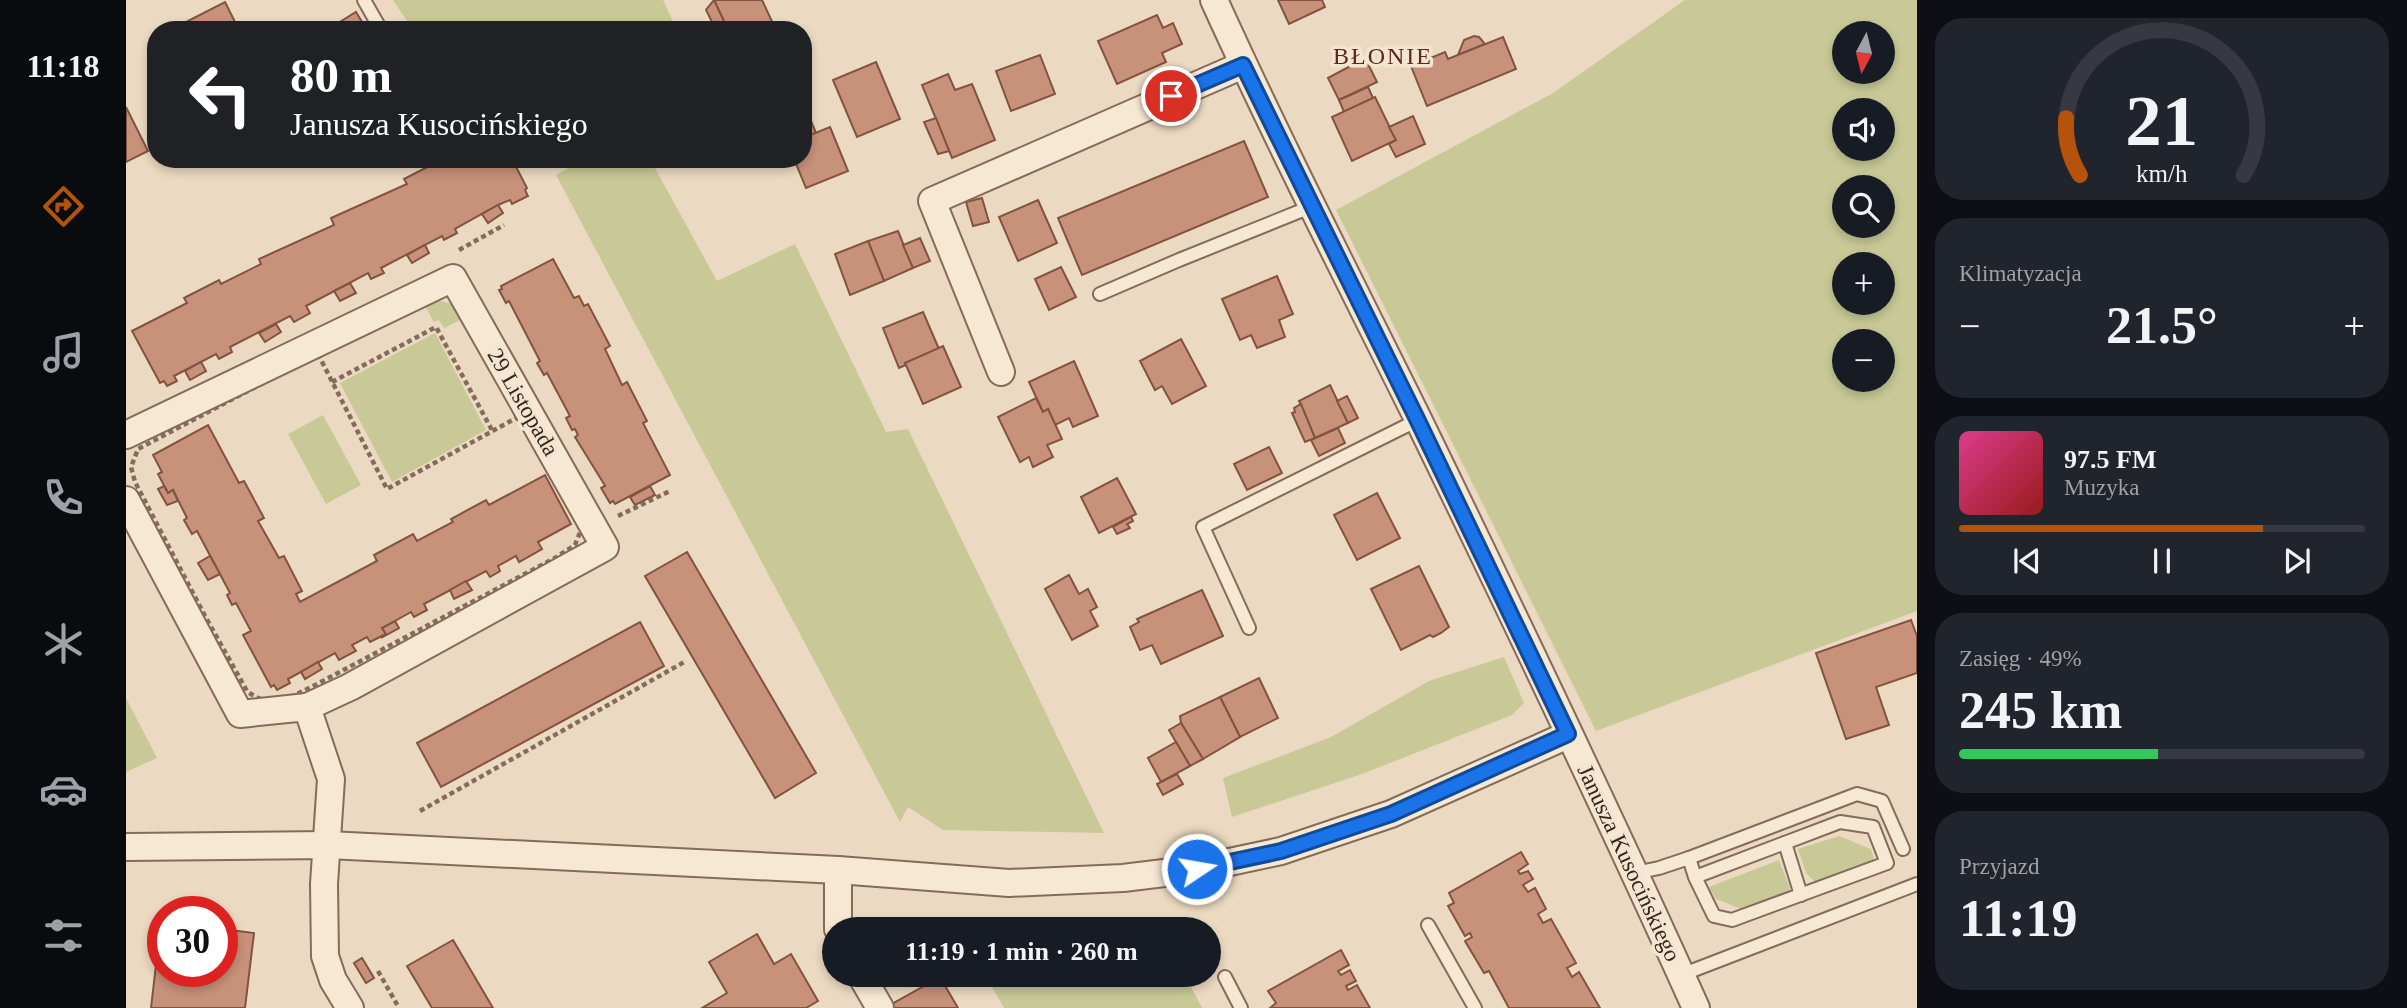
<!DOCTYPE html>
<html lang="pl">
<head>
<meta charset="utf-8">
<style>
	:root { --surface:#171b24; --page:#20242c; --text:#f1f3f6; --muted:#9ea1a6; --line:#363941; --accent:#b45309 }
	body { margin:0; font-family:Georgia,serif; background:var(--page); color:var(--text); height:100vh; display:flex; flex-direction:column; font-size:26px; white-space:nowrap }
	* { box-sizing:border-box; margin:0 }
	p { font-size:23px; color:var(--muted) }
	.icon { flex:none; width:38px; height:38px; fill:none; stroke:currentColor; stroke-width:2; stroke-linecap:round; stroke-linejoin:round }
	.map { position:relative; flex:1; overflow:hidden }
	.side { display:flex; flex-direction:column; gap:18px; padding:18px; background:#0d0f14; width:490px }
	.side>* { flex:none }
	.top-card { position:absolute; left:21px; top:21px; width:665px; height:147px; border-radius:28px; box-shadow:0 4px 10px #0003; background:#202124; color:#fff; overflow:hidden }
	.needle { width:46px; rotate:187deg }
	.buttons { position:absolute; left:1706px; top:21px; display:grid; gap:14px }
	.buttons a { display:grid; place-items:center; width:63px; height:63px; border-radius:50%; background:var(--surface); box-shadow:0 4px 10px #0003; font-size:35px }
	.speed { position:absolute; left:21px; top:896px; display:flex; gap:14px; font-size:35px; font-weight:700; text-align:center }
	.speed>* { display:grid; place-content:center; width:91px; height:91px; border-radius:50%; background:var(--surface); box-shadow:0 4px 10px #0003; line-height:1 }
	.speed .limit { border:10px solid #d22; background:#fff; color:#111 }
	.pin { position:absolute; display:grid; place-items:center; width:60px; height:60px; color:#fff; margin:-30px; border:4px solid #fff; border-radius:50%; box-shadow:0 2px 7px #0007 }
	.me { position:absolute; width:77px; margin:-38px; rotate:78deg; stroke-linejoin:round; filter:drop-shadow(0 0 5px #0008) }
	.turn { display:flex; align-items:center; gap:24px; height:147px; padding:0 28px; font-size:32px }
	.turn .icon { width:91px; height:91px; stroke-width:2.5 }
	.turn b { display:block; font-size:49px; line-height:60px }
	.big { font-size:52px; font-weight:800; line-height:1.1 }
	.side .card { flex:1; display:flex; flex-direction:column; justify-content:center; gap:10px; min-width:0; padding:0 24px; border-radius:28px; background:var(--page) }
	.side .dial { align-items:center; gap:0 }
	.dial svg { height:182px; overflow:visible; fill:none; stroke:var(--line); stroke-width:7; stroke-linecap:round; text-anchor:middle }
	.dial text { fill:var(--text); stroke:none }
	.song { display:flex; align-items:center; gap:21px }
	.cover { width:84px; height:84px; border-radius:10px; background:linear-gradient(135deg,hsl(330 70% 55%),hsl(0 70% 35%)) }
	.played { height:7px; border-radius:4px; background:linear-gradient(90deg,var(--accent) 75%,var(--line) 75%) }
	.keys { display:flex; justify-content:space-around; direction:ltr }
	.heat { display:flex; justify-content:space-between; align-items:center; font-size:38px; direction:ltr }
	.charge { height:10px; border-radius:5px; background:linear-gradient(90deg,#34c759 49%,var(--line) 0) }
	.trip { position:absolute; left:696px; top:917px; width:399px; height:70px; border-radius:35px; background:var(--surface); box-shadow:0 4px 10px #0003; font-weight:800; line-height:70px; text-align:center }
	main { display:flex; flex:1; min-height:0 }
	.menu { display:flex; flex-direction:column; width:126px; justify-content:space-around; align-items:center; background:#090b0e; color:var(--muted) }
	.menu .icon { width:49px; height:49px }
	.menu .on { color:var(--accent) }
	.menu b { font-size:32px; color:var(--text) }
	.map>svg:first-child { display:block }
	.green { fill:#c8c996; fill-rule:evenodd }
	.building { fill:#c89179; stroke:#825341; stroke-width:2 }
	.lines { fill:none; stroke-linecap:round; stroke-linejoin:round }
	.service-casing { stroke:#846b5a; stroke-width:16 }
	.minor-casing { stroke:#846b5a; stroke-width:30 }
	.path { stroke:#846b5a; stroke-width:4.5; stroke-dasharray:5 3.5; stroke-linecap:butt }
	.service { stroke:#f7e8d4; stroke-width:12 }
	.minor { stroke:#f7e8d4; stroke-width:26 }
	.route-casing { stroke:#114b97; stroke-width:18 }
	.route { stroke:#1a73e8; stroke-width:12 }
	.labels { text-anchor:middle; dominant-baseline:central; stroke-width:7; stroke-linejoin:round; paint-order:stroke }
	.street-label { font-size:23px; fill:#34261d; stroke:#f3e5d0 }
	.neighbourhood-label { font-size:24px; letter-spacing:2px; fill:#5f251f; stroke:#f3e5d0 }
</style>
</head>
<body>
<main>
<nav class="menu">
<b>11:18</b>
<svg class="icon on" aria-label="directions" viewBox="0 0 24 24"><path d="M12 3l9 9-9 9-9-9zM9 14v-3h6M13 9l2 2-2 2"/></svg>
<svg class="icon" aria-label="music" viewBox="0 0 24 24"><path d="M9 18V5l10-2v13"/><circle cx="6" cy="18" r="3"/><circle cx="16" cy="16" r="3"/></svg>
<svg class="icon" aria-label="phone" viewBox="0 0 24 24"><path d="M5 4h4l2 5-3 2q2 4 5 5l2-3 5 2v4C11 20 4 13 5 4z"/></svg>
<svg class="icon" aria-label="climate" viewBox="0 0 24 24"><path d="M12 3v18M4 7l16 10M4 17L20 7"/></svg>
<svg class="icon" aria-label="car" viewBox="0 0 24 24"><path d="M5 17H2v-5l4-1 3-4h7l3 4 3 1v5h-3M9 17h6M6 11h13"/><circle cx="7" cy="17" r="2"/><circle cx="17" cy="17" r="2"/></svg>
<svg class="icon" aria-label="filters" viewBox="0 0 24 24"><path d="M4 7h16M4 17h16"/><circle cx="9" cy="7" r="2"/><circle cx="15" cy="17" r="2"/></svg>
</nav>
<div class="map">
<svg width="1791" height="1008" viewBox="0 0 1791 1008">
	<rect width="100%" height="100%" fill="#ebdac1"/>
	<!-- green -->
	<g class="green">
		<polygon points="267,0 537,0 550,28 287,30"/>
		<path d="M 1559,0 L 1791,0 L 1791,611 L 1470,731 L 1210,210 L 1427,93 ZM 1718,33 L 1757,33 L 1757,72 L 1718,72 ZM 1718,110 L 1757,110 L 1757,149 L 1718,149 ZM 1718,187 L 1757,187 L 1757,226 L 1718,226 ZM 1718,264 L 1757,264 L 1757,303 L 1718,303 ZM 1718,341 L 1757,341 L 1757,380 L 1718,380 Z"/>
		<polygon points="459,159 524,159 591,281 669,244 760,432 782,429 978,833 817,830 782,807 774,822 430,175"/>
		<polygon points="308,299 326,304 338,318 318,328 313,320 308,322 297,302"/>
		<polygon points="309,333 360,430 266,482 214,383"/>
		<polygon points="197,415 235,485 200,504 162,434"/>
		<polygon points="1378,657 1398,703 1386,715 1236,774 1106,817 1097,778 1205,737 1303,681"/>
		<polygon points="0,698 31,758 0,772"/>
		<polygon points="1713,836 1745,849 1749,863 1691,884 1680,873 1672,849"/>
		<polygon points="1653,860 1664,889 1659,896 1620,911 1590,899 1583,887"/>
		<polygon points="1030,919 1035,929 834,929 831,924"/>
		<polygon points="859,975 1059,975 1076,1008 878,1008"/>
	</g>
	<!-- building -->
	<g class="building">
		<polygon points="588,0 636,0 650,30 602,30"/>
		<polygon points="588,0 602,30 590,30 580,10"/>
		<polygon points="1152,0 1196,0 1199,7 1163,24"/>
		<polygon points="99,2 113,30 64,30 60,22"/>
		<polygon points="230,12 241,30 201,30"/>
		<polygon points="1031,15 1037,28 1047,23 1056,44 1036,53 1040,62 991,84 972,41"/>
		<polygon points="1348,36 1353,37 1359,44 1332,55 1338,40"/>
		<polygon points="1377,37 1390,69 1301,106 1285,66 1319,52 1322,59"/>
		<polygon points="914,55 929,94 885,111 870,71"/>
		<polygon points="1239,58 1251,82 1213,100 1202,78"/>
		<polygon points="750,62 774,119 731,137 707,80"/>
		<polygon points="822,74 829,90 846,84 869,140 826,158 796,85"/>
		<polygon points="1242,87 1247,98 1218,112 1213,100"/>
		<polygon points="1249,97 1270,140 1226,161 1206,117"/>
		<polygon points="0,107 22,151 0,162"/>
		<polygon points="683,116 690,133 677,138 677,118"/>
		<polygon points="1287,116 1299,144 1270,157 1263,144 1270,140 1263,127"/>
		<polygon points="810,118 823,151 812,154 798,122"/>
		<polygon points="704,127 722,171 680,188 668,159 677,159 677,138"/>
		<polygon points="1118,141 1142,197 956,275 932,218"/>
		<polygon points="317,159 321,162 326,159 386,159 401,188 399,190 402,196 386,204 384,200 372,205 329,229 331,233 318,240 316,236 255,268 258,273 245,279 242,273 180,306 184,313 168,322 164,316 104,347 106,352 93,359 90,354 48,376 51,381 41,386 38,381 34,383 6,331 61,303 58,298 93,280 95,284 135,264 133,259 208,225 205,218 281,184 278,179"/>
		<polygon points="856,198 863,222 847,226 840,202"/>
		<polygon points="912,200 931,243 892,261 873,217"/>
		<polygon points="372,205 377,213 362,223 356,214"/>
		<polygon points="772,231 787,268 758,281 742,241"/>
		<polygon points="794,238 804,261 787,268 777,245"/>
		<polygon points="742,241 758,281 724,295 709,254"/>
		<polygon points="299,245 303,253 286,263 281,255"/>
		<polygon points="427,259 448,298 453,296 458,306 462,304 484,346 479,349 496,385 501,382 521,421 517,423 544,475 489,504 487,501 484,503 475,488 479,486 478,484 449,437 452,435 449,429 446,430 440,418 444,416 421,373 418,375 411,363 414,361 383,301 380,303 373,290 376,289 375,286"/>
		<polygon points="935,267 950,297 923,310 909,279"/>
		<polygon points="1151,276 1167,314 1153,320 1159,337 1131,348 1125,335 1114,340 1096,299"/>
		<polygon points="224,283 230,293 214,301 208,291"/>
		<polygon points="797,312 813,349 779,363 780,365 773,368 757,328"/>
		<polygon points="150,324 155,332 139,342 133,333"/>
		<polygon points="1055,339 1080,386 1046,404 1036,386 1029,390 1014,361"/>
		<polygon points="817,346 835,387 797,404 779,363"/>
		<polygon points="948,361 972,416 947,427 943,418 929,425 922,409 917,412 903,382"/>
		<polygon points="75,362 80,371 64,380 59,371"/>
		<polygon points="1204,385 1222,423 1189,438 1173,401"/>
		<polygon points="1221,396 1232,418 1222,423 1211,401"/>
		<polygon points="910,398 917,412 922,409 936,439 921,445 927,457 907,467 903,457 894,462 872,417"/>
		<polygon points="1175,404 1189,438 1179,442 1166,413 1169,412 1168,408"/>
		<polygon points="82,425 113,483 118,481 138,518 132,521 153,558 158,556 176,591 170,594 174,602 251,561 248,555 287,534 291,541 327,522 325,519 360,500 363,505 419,475 445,524 412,542 416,549 393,562 390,556 372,566 374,571 364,577 360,571 298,604 301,610 288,617 285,612 269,621 256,628 260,634 244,642 241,637 226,645 230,651 213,660 209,653 162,679 164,683 151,690 148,685 145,687 117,635 125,631 110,603 106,605 101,595 104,593 71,531 66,534 58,520 61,518 47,490 42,493 32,474 36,472 27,455"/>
		<polygon points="1212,428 1219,443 1193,456 1185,440"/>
		<polygon points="1143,447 1156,473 1121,490 1108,464"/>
		<polygon points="991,478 1010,514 973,533 955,497"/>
		<polygon points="38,486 42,493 47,490 52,501 41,505 32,489"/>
		<polygon points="524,486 529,495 509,505 504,497"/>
		<polygon points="1251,493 1274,538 1231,560 1208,515"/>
		<polygon points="1005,517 1007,521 1001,524 1004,528 991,534 987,527"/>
		<polygon points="561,552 690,773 649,798 519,576"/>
		<polygon points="84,556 94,574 82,580 72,563"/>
		<polygon points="1293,566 1323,627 1315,633 1307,637 1304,635 1275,650 1245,589"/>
		<polygon points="943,575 953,594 962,589 971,607 964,611 972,626 946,640 919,589"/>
		<polygon points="340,581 346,590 328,599 324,590"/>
		<polygon points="1076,590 1097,636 1035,664 1026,645 1014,650 1004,627 1013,622 1011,619"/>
		<polygon points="1785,620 1791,636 1791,673 1750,687 1763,725 1720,739 1690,653"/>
		<polygon points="269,621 273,628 255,638 260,634 256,628"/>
		<polygon points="514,622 538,666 315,787 291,743"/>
		<polygon points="192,662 196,669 179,679 175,672"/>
		<polygon points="1133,678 1152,718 1114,737 1094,697"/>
		<polygon points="1094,697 1114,737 1077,759 1055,723 1054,716"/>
		<polygon points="1055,723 1077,759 1064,766 1043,730"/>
		<polygon points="1050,742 1064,766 1035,782 1022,758"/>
		<polygon points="1051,774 1057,784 1037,795 1031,784"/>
		<polygon points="1395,852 1402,864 1392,871 1394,874 1402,871 1407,879 1397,885 1402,892 1409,888 1420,909 1412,914 1417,923 1425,919 1450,963 1441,968 1446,977 1453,972 1474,1008 1383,1008 1363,971 1358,973 1339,941 1346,937 1344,933 1339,936 1322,906 1328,903 1323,893"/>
		<polygon points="35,922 37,922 37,971 96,971 96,929 128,933 119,1008 25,1008"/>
		<polygon points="631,934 648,964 665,954 692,1001 680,1008 576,1008 601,993 583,962"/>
		<polygon points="327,940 367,1008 306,1008 281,966"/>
		<polygon points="1215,950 1223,965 1212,971 1215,975 1224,970 1230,981 1220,986 1222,990 1231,985 1244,1008 1144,1008 1150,1003 1142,991"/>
		<polygon points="236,958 248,978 240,983 228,963"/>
		<polygon points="814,977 832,1008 768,1008 766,1004"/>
	</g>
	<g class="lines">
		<defs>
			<g id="service">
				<polyline points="238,0 255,30"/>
				<polyline points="974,294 1053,260 1187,206"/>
				<polyline points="1123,628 1077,527 1292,420"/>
				<polyline points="1659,843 1675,895"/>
				<polyline points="1563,858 1569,877 1588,916 1606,920 1761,863 1747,827 1714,822 1569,877"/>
				<polyline points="1509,873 1533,868 1563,858 1731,794 1756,801 1777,849"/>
				<polyline points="1302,925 1349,1008"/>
				<polyline points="1555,975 1791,884"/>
				<polyline points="1099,977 1115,1008"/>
			</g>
			<g id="minor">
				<path d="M 1088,0 C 1152,141 1223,280 1292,419 C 1387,614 1481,810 1570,1008"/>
				<polyline points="875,372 806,201 1117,65"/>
				<polyline points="0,435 327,278 479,547 224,687 181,707"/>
				<polyline points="0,500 114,714 181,707 205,779 198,884 199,956 207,980 224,1008"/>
				<polyline points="0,847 202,845 712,870 883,883 997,878 1071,869 1155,851 1265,814 1442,735"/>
				<polyline points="712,870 712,929"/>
				<polyline points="735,975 754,1008"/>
			</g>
		</defs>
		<!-- service casing -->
		<use href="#service" class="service-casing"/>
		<!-- minor casing -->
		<use href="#minor" class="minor-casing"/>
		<!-- path -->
		<g class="path">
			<polyline points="333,250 378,225"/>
			<path d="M 192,354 L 261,489 L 392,417 L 455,530 L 449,545 L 429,558 L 193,683 C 169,695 145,711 121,691 L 79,616 L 9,482 L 5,467 L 12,449 Z"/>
			<polyline points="206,382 310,327 367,432"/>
			<polyline points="492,516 544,491"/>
			<polyline points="294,811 560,661"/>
			<polyline points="252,971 273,1008"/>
		</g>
		<!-- service -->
		<use href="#service" class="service"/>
		<!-- minor -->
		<use href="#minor" class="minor"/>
	</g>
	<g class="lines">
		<defs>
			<polyline id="route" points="1045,96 1117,65 1292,421 1442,734 1265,814 1155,851 1071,869"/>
		</defs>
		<!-- route casing -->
		<use href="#route" class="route-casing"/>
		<!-- route -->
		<use href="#route" class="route"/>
	</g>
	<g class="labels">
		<!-- street labels -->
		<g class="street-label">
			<text transform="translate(397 402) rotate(60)">29 Listopada</text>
			<text transform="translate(1503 863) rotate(65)">Janusza Kusocińskiego</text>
		</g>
		<!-- neighbourhood labels -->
		<g class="neighbourhood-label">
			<text x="1257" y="56">BŁONIE</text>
		</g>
	</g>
</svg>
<div class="buttons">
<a><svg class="needle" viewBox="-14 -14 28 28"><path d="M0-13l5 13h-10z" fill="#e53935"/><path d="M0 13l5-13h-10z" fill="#9ea1a6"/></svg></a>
<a><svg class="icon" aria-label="sound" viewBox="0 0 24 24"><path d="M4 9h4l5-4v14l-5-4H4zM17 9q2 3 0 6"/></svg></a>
<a><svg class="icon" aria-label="search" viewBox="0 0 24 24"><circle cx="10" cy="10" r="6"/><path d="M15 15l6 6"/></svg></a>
<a>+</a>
<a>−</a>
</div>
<div class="speed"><div class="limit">30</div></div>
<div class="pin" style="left:1045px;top:96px;background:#d93025"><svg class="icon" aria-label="arrive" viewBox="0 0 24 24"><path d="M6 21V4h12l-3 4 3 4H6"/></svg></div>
<svg class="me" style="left:1071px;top:869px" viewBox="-20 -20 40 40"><circle r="17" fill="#1a73e8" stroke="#fff" stroke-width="3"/><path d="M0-11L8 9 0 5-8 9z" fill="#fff"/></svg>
<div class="trip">11:19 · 1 min · 260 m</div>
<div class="top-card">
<div class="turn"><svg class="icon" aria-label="left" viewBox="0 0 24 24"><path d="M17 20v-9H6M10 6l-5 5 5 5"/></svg><div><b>80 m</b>Janusza Kusocińskiego</div></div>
</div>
</div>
<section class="side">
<div class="card dial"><svg viewBox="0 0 100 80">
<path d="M14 69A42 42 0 1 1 86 69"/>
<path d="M14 69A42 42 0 0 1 8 44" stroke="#b45309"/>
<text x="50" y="56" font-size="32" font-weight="700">21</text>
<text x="50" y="72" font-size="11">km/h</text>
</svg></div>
<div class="card"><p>Klimatyzacja</p>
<div class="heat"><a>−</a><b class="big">21.5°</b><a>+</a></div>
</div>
<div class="card">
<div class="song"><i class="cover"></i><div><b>97.5 FM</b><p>Muzyka</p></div></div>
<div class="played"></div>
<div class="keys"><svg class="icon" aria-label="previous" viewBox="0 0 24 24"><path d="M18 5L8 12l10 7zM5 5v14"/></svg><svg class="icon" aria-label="pause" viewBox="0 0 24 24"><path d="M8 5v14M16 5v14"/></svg><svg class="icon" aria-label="next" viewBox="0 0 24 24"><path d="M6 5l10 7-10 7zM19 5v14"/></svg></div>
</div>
<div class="card"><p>Zasięg · 49%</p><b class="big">245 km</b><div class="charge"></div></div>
<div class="card"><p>Przyjazd</p><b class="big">11:19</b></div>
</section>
</main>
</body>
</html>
